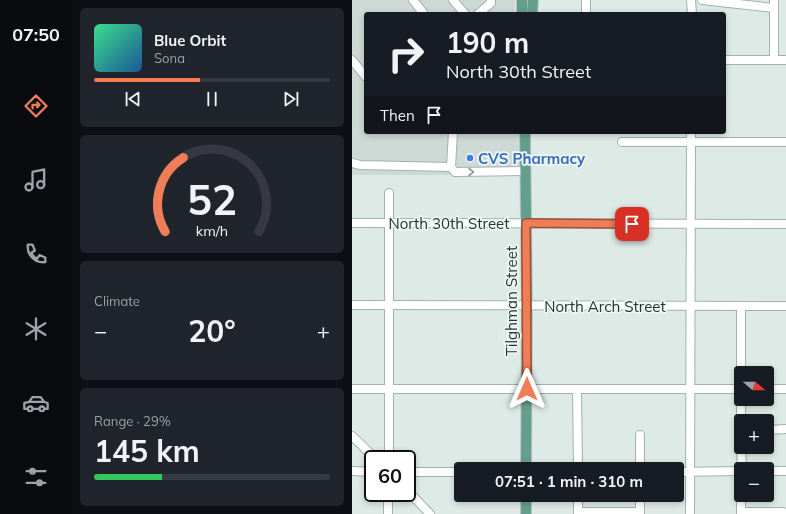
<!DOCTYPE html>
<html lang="en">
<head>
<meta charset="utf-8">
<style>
	:root { --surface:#171b24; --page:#20242c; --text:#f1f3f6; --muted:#9ea1a6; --line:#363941; --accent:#ee7d58 }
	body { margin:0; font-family:Mulish,sans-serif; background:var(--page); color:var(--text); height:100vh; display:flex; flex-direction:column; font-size:15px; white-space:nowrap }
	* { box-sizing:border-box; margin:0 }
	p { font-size:13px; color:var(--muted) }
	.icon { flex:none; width:22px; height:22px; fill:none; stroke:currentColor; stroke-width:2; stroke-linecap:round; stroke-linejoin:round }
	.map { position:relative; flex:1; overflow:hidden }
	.sheet { display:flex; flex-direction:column; gap:8px; padding:8px; background:#0d0f14; width:280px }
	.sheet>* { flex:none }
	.guide { position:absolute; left:12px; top:12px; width:362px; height:122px; border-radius:4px; box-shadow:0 2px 6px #0003; background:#171b24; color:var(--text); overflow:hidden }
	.needle { width:26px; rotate:110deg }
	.fabs { position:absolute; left:382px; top:366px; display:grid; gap:8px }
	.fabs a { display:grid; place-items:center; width:40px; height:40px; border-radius:4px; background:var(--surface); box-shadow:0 2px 6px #0003; font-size:20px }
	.speed { position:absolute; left:12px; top:450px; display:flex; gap:8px; font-size:20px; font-weight:700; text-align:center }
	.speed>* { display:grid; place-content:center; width:52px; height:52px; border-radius:50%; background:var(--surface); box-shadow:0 2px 6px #0003; line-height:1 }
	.speed .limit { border:2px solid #111; border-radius:6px; background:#fff; color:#111 }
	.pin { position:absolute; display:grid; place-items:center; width:34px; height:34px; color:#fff; margin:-17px; border-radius:8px; box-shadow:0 2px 6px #0006 }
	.me { position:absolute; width:44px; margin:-22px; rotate:0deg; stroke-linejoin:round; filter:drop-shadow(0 0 3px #0008) }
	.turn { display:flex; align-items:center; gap:14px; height:84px; padding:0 16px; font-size:18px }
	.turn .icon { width:52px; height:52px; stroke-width:2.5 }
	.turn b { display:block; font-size:28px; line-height:34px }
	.then { display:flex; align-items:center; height:38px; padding:0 16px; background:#0003; gap:8px; font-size:15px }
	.big { font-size:30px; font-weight:700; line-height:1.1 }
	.sheet .widget { flex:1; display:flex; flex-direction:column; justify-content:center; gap:6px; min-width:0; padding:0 14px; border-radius:6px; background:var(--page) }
	.sheet .dial { align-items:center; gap:0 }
	.dial svg { height:104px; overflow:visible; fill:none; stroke:var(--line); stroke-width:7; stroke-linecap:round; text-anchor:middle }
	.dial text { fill:var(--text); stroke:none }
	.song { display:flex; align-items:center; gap:12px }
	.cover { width:48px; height:48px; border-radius:6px; background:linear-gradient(135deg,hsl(150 70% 55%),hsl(210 70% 35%)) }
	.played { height:4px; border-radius:2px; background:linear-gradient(90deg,var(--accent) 45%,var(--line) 45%) }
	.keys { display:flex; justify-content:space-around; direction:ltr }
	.heat { display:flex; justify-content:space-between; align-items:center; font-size:22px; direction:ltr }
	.charge { height:6px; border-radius:3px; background:linear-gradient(90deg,#34c759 29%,var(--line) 0) }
	.trip { position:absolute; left:102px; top:462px; width:230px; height:40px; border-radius:4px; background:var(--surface); box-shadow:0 2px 6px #0003; font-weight:700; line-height:40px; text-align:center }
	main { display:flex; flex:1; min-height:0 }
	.tabs { display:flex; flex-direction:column; width:72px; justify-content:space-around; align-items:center; background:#090b0e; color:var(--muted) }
	.tabs .icon { width:28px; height:28px }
	.tabs .on { color:var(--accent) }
	.tabs b { font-size:18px; color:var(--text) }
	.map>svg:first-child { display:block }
	.built { fill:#cdd9d4 }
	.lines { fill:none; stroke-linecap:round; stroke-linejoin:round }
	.minor-casing { stroke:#a1b1ac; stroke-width:10 }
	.major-casing { stroke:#bcc4c2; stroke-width:12 }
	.minor { stroke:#fff; stroke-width:8 }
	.major { stroke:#649e8f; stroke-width:10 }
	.oneway { stroke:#909c98 }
	.route-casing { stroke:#9b5139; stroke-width:10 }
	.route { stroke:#ee7d58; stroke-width:7 }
	.shop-dot { fill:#3f7fe0; stroke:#eff6f2; stroke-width:1.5 }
	.labels { text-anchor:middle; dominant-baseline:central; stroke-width:3.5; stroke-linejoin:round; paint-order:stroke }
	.shop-label { font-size:15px; font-weight:bold; fill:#366cbe; stroke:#eff6f2; text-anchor:start }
	.street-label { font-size:15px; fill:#203932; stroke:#eff6f2 }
</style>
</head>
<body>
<main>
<nav class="tabs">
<b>07:50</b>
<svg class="icon on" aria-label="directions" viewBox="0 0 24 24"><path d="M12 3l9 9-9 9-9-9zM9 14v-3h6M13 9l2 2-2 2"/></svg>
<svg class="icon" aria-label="music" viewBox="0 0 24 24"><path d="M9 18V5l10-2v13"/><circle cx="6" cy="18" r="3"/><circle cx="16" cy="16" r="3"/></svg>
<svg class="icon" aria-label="phone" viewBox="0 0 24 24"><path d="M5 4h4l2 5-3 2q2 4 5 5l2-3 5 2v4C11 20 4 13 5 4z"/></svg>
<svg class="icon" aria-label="climate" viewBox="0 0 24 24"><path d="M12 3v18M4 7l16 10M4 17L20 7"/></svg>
<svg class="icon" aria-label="car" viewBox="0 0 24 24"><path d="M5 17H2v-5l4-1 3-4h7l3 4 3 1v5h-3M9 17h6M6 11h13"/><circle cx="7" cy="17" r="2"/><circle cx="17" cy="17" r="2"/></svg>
<svg class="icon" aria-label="filters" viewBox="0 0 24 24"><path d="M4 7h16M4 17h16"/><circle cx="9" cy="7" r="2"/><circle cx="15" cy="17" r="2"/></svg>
</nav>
<section class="sheet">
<div class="widget">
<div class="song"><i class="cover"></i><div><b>Blue Orbit</b><p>Sona</p></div></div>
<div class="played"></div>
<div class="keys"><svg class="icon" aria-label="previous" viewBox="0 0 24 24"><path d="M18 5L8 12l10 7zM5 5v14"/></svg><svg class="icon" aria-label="pause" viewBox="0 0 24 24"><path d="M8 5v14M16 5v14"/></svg><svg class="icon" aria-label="next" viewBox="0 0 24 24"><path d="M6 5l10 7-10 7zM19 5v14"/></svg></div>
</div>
<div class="widget dial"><svg viewBox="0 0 100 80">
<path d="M14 69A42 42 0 1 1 86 69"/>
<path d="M14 69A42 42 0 0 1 28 12" stroke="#ee7d58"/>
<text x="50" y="56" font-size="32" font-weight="700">52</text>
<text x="50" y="72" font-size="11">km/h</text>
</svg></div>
<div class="widget"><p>Climate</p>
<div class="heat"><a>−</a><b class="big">20°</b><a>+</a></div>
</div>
<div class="widget"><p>Range · 29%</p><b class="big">145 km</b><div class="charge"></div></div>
</section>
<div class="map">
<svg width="434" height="514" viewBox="0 0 434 514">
	<rect width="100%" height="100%" fill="#deeae5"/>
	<!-- built -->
	<polygon class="built" points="0,0 163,0 163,14 14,14 14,132 168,132 169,175 0,175"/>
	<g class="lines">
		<defs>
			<g id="minor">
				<polyline points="61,0 72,14"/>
				<polyline points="101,0 113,14"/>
				<polyline points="234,0 234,14"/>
				<polyline points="339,0 340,14"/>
				<polyline points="350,0 422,8"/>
				<polyline points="422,0 422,60"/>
				<polyline points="126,14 139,3 139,0"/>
				<polyline points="0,60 14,77"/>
				<polyline points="372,60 434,60"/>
				<polyline points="101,132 99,167 103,172 174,171"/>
				<polyline points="270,142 434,142"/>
				<polyline points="0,163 8,165 99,167"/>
				<polyline points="0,223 434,224"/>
				<polyline points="0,305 434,306"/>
				<polyline points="389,306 389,373"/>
				<polyline points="0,389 389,389"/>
				<polyline points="225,389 226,469"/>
				<polyline points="415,389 434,389"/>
				<polyline points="389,399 389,421"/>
				<polyline points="415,430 434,429"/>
				<polyline points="0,436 24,459"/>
				<polyline points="389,447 390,469"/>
				<polyline points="37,459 37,193"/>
				<polyline points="288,469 288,435"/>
				<polyline points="0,471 21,472"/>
				<polyline points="415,471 434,471"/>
				<polyline points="55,472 109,472"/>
				<polyline points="325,472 389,471"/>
				<polyline points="55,490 78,514"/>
				<polyline points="226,495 226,514"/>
				<polyline points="226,512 288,512"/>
				<polyline points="389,512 431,512"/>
				<polyline points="36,514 36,493"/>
				<polyline points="288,514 288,495"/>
				<polyline points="338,514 339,132"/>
				<polyline points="389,514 389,495"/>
			</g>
			<g id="major">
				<polyline points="170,0 170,14"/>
				<polyline points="180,14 181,0"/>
				<polyline points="173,132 175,305 174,469"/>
				<polyline points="174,514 174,495"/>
			</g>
		</defs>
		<!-- minor casing -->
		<use href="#minor" class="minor-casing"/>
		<!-- major casing -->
		<use href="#major" class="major-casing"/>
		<!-- minor -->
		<use href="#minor" class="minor"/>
		<!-- major -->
		<use href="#major" class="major"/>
	</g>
	<!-- one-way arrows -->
	<defs><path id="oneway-chevron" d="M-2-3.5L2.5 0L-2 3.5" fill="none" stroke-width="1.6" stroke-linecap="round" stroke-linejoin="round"/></defs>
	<use class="oneway" href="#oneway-chevron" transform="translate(119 172)"/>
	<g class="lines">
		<defs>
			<polyline id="route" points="175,389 174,223 280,224"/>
		</defs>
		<!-- route casing -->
		<use href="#route" class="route-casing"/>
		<!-- route -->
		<use href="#route" class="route"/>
	</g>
	<!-- markers -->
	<circle class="shop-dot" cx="118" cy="158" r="4"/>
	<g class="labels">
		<!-- shop labels -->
		<g class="shop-label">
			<text x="126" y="158">CVS Pharmacy</text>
		</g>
		<!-- street labels -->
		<g class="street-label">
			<text x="97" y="223">North 30th Street</text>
			<text transform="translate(159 301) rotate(-90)">Tilghman Street</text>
			<text x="253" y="306">North Arch Street</text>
		</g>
	</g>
</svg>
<div class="fabs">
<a><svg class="needle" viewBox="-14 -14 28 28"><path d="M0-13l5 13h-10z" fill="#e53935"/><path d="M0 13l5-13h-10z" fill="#9ea1a6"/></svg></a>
<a>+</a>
<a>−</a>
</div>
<div class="speed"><div class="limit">60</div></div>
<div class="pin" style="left:280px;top:224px;background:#d93025"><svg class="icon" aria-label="arrive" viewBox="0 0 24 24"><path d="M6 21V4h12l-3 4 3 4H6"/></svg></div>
<svg class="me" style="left:175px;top:389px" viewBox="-20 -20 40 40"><path d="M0-17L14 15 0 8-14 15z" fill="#ee7d58" stroke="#fff" stroke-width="4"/></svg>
<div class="trip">07:51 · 1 min · 310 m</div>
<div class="guide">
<div class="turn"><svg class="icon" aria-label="right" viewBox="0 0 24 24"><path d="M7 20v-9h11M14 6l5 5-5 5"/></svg><div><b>190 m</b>North 30th Street</div></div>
<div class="then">Then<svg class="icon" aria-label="arrive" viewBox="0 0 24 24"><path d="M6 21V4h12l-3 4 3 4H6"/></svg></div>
</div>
</div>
</main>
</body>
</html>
